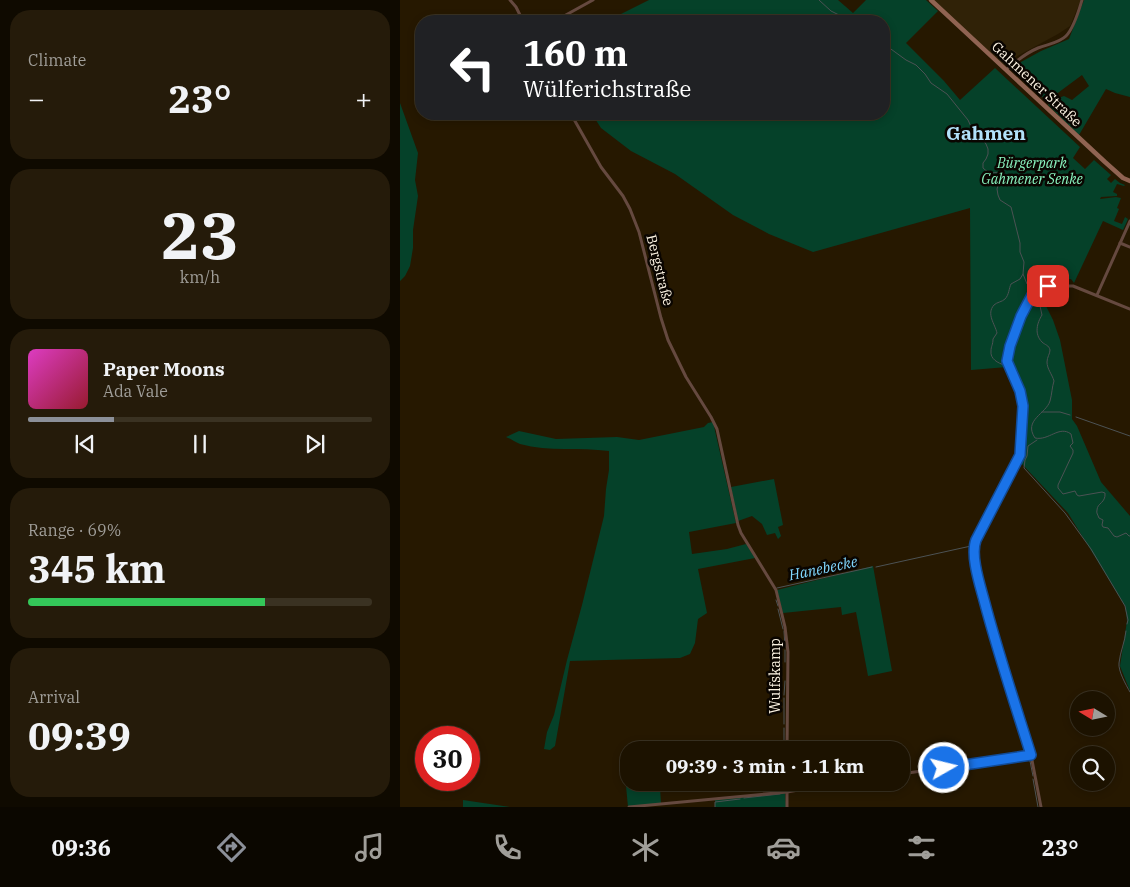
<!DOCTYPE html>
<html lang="en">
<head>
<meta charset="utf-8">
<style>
	:root { --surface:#1c1200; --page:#251b0a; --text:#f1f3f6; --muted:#a09e99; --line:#3a3222; --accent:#8c9099 }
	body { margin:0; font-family:"IBM Plex Serif",serif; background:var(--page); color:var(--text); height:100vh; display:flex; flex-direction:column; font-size:19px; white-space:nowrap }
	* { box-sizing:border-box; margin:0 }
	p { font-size:16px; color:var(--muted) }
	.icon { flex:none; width:28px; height:28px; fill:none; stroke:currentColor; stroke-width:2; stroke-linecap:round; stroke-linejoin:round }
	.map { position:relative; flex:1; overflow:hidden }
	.panel { display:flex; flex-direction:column; gap:10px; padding:10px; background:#0f0a00; width:400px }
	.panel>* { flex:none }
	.banner { position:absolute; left:15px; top:15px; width:475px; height:105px; border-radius:20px; box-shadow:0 2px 8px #0003,0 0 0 1px var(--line); background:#202124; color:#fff; overflow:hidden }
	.needle { width:32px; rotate:280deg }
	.fabs { position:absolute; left:670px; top:691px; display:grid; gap:10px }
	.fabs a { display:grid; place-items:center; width:45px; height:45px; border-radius:50%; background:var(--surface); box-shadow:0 2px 8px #0003,0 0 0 1px var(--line); font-size:25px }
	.speed { position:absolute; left:15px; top:726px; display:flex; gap:10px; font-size:25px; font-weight:700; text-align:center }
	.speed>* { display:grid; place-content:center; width:65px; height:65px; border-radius:50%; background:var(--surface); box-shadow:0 2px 8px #0003,0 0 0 1px var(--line); line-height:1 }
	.speed .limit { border:8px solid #d22; background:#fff; color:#111 }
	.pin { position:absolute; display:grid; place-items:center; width:42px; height:42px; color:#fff; margin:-21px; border-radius:10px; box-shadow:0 2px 8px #0006 }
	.me { position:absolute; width:55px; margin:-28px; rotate:82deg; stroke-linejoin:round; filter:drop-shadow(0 0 4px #0008) }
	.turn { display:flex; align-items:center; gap:18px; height:105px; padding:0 25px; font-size:22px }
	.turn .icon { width:65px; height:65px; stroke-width:2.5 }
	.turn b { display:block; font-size:35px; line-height:42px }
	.big { font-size:38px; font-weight:700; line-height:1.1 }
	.panel .tile { flex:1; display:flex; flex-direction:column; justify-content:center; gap:8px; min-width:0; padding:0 18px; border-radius:20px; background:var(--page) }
	.panel .dial { align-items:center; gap:0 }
	.dial b { font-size:65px; line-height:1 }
	.song { display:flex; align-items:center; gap:15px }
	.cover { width:60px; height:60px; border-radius:8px; background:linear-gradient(135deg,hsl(310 70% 55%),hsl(350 70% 35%)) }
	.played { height:5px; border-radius:2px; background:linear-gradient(90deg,var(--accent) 25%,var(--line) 25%) }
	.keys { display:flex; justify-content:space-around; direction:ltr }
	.heat { display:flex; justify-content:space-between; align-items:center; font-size:28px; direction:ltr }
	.charge { height:8px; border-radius:4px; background:linear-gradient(90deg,#34c759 69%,var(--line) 0) }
	.trip { position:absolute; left:220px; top:741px; width:290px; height:50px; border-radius:20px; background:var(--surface); box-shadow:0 2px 8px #0003,0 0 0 1px var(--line); font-weight:700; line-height:50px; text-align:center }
	.tabs { display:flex; height:80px; justify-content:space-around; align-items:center; background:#0b0700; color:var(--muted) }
	.tabs .icon { width:35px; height:35px }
	.tabs .active { color:var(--accent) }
	.tabs b { font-size:22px; color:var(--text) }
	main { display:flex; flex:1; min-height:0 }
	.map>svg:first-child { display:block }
	.built { fill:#302207 }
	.green { fill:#054129 }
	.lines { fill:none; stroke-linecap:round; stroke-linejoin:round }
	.stream { stroke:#4c5254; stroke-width:1 }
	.minor { stroke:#65493f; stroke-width:3 }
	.secondary { stroke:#906352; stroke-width:4.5 }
	.route-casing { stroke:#114b97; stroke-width:12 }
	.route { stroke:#1a73e8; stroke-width:9 }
	.labels { text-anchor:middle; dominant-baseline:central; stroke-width:5; stroke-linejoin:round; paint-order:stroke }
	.street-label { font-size:14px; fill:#fcf3e2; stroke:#0a0500 }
	.park-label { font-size:14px; font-style:italic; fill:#88f2bd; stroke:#0a0500 }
	.water-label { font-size:15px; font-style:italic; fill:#80d7fe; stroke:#0a0500 }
	.district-label { font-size:19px; font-weight:bold; fill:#b2e1fa; stroke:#0a0500 }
</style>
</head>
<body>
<main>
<section class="panel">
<div class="tile"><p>Climate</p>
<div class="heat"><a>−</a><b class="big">23°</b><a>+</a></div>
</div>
<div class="tile dial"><b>23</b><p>km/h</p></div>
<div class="tile">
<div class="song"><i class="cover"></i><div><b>Paper Moons</b><p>Ada Vale</p></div></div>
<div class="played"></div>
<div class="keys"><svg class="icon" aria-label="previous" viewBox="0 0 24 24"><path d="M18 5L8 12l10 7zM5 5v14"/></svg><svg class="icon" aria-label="pause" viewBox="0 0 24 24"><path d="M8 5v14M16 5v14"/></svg><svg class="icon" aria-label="next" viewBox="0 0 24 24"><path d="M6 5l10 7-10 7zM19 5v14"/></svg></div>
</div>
<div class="tile"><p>Range · 69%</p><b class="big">345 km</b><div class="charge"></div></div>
<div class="tile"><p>Arrival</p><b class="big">09:39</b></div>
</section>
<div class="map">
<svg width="730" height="807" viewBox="0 0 730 807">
	<rect width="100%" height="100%" fill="#261800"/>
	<!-- built -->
	<polygon class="built" points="533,0 681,0 670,26 658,34 601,65"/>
	<!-- green -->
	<g class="green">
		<polygon points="249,0 438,0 453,13 466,0 526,0 538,11 506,43 544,81 560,100 595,68 680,147 673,158 685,169 694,160 711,175 707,179 711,183 715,179 720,183 725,185 724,186 717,184 713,192 717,194 717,196 701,197 700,199 716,197 721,198 717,208 719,209 714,221 722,224 725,217 728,219 723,230 703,221 674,283 671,279 661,280 638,283 621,307 603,350 607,367 571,370 570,208 413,252 369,234 333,215 275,174 231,151 201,128 192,114 484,114 484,21 207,21"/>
		<polygon points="684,0 730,0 730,97 715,93 706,89 679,135 648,105 653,100 664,96 672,100 689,86 682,75 647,101 610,68 641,51 669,39"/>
		<polygon points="0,103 18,153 15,180 18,196 13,230 13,248 10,266 5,276 0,281"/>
		<polygon points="638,292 640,294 653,320 660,340 672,400 672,419 677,426 701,482 730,516 730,691 720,666 727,621 725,606 668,513 621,463 618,461 624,406 620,390 611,367 607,354 615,331 633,296"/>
		<path d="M 313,422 L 336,523 L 289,532 L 292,554 L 327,549 L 346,544 L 355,558 L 298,569 L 307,613 L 298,619 L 295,643 L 290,654 L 280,658 L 170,661 L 155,746 L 150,750 L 144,749 L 147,732 L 154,715 L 167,660 L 182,605 L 204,516 L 206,489 L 209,470 L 209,451 C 180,447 149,452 120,444 C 115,442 111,439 106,437 L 119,431 L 156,439 L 217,437 L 239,440 L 304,427 L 308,423 Z"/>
		<polygon points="374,479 383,525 378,527 381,536 378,539 375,533 367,535 362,524 352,516 338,521 331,487"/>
		<polygon points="473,566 492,671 468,676 456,612 442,615 441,607 383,613 377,590"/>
		<polygon points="229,764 229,782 271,783 265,786 260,787 261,804 228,807 224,765"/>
		<polygon points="385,793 386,807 315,807 315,799"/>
		<polygon points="63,800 110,807 63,807"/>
	</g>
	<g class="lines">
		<!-- stream -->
		<g class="stream">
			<polyline points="419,0 431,11 443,17 446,21"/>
			<path d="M 484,44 L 506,60 L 516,65 L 525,74 L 531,83 L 547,94 L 568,120 L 574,133 L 578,137 L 583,140 L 586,144 L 588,149 L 588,154 L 586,159 L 583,163 L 583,168 C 589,174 594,173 602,172 L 604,173 L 604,176 L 599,183 L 597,189 L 598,195 L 600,200 L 611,207 L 620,243 L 620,252 L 624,262 L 623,274 L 627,284 L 633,288 L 638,297 L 642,315 C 637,323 634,334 642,342 C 645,345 649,345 650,350 C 650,354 647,357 647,362 C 647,369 652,374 654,381 C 652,387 652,394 650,401 C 646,414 623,420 635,438 C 649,441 659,425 671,434 L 673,443 L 670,446 L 673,450 L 673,453 L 658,485 L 658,488 L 663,494 L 675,491 L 677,495 L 679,496 L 702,492 L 705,493 C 706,503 697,503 697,510 C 696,513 698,515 699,518 L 703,520 L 702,525 L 703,527 L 708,528 L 714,536 L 717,537 L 726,533 L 729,536 L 730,536"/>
			<path d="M 604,365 C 598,363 590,359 591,351 C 591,346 593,345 593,339 L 597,333 C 595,324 586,314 594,305 C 597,302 602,302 605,299 C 609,295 609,288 611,284 L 620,279 L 623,274"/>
			<polyline points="606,368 619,398"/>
			<polyline points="642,412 660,412 670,415"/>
			<polyline points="620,416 620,401"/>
			<polyline points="676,417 730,436"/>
			<polyline points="637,440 628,446 627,456 625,460 624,468 665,513 691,549 725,606 728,620 727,624"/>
			<polyline points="609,473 617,456 620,420"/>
			<polyline points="576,533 607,476"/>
			<polyline points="573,561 570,547 574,537"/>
			<polyline points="574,564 577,581"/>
			<polyline points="476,567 571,546"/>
			<polyline points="578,584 581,599"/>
			<polyline points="377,588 472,567"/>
			<polyline points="376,600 378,606"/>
			<polyline points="582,601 587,621"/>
			<polyline points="378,609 383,629"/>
			<polyline points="588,624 597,657"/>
			<polyline points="384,631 385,647"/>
			<path d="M 726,631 C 725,642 720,652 719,663 C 718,671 726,685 730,692"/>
			<polyline points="598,659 603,677"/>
			<polyline points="385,662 385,650"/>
			<polyline points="604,680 627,749 626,751"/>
			<polyline points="384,695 385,681"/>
			<polyline points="384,724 384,698"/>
			<polyline points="384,750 384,728"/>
			<polyline points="626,759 630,761 633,776"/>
			<polyline points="633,779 638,807"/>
			<polyline points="380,790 383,787 384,782"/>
			<polyline points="344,798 380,794"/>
			<polyline points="315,807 315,802 340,799"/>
		</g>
		<!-- minor -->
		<g class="minor">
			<polyline points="110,0 116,7 123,21"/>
			<polyline points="155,21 193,0"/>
			<path d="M 606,70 C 616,61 626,53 638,48 C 648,44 659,43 666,36 C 674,28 679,10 682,0"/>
			<polyline points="171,114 201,167 223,196 230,209 239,232 261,318 268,340 286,377 311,417 317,429 338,525 341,533 376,590 385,627 388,652 387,750"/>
			<polyline points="720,243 730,247"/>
			<polyline points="697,295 730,221"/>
			<polyline points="501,774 631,755"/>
			<polyline points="387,782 387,807"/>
			<polyline points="229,807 387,792 444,782"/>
			<polyline points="641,807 631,755 602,664 579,578 574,557 574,547 576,540 620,455 623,406 619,391 608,366 607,356 615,331 626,306 632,295 639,289 648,286 673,286 730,309"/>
		</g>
		<!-- secondary -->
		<polyline class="secondary" points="531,0 705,162 723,178 730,181"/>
	</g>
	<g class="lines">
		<defs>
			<path id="route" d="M 544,768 L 631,755 C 615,704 598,653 584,600 C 580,585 570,555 576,540 L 620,455 L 623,406 L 620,391 L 607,361 L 610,346 L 621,316 L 632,295 L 639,289 L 648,286"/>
		</defs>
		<!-- route casing -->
		<use href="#route" class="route-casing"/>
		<!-- route -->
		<use href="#route" class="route"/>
	</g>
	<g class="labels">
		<!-- street labels -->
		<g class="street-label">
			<text transform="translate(637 84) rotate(43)">Gahmener Straße</text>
			<text transform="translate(260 270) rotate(76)">Bergstraße</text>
			<text transform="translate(375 676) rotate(-90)">Wulfskamp</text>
		</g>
		<!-- park labels -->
		<g class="park-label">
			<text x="632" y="163">Bürgerpark<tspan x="632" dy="16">Gahmener Senke</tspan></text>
		</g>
		<!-- water labels -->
		<g class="water-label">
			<text transform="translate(423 568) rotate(-12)">Hanebecke</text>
		</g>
		<!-- district labels -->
		<g class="district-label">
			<text x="586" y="133">Gahmen</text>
		</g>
	</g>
</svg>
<div class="fabs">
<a><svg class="needle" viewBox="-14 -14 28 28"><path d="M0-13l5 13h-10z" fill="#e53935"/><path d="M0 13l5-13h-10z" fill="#a09e99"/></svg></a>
<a><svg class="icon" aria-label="search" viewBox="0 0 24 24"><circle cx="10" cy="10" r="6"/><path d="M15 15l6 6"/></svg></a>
</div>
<div class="speed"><div class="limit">30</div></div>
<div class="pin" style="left:648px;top:286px;background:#d93025"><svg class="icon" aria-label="arrive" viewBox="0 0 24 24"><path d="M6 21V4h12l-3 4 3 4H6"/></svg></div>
<svg class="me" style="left:544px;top:768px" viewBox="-20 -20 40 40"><circle r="17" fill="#1a73e8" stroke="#fff" stroke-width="3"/><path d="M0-11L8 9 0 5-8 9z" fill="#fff"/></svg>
<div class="trip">09:39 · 3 min · 1.1 km</div>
<div class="banner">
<div class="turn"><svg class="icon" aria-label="left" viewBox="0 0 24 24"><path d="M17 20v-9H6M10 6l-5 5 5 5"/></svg><div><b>160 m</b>Wülferichstraße</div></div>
</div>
</div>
</main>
<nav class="tabs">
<b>09:36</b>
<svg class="icon active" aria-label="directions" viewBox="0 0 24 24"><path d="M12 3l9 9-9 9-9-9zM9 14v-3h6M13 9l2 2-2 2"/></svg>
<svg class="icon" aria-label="music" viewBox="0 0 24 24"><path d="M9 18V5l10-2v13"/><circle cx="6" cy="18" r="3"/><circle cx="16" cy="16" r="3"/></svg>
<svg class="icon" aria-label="phone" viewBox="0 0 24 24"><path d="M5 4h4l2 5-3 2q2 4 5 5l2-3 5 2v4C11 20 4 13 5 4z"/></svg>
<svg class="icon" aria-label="climate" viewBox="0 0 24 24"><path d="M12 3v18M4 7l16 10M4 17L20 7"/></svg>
<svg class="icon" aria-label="car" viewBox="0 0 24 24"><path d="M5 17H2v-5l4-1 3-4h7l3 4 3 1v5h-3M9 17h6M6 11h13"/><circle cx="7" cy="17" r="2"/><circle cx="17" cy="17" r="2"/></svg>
<svg class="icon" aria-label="filters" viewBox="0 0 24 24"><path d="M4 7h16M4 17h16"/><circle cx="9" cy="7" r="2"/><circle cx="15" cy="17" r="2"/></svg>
<b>23°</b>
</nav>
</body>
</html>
